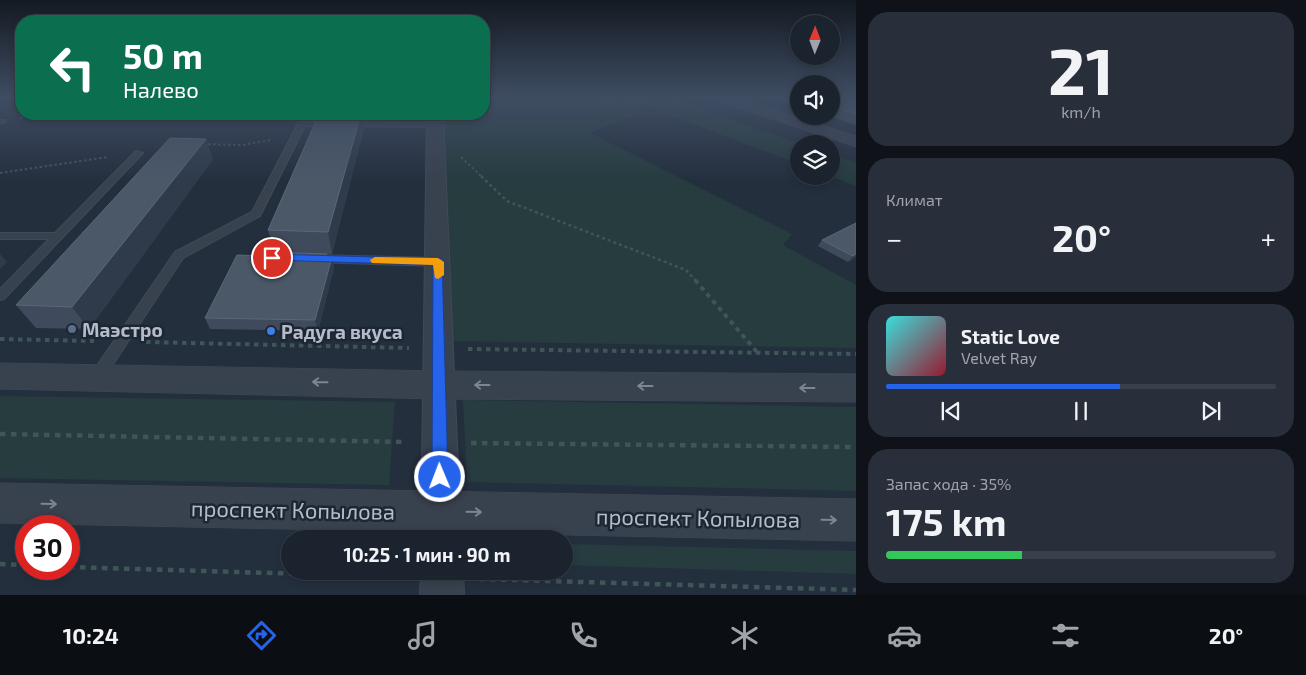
<!DOCTYPE html>
<html lang="ru">
<head>
<meta charset="utf-8">
<style>
	:root { --surface:#1b232e; --page:#282f3a; --text:#f1f3f6; --muted:#a0a4aa; --line:#39404a; --accent:#2563eb }
	body { margin:0; font-family:"Exo 2",sans-serif; background:var(--page); color:var(--text); height:100vh; display:flex; flex-direction:column; font-size:19px; white-space:nowrap }
	* { box-sizing:border-box; margin:0 }
	p { font-size:16px; color:var(--muted) }
	.icon { flex:none; width:28px; height:28px; fill:none; stroke:currentColor; stroke-width:2; stroke-linecap:round; stroke-linejoin:round }
	.map { position:relative; flex:1; overflow:hidden }
	.side { display:flex; flex-direction:column; gap:12px; padding:12px; background:#0f1319; width:450px }
	.side>* { flex:none }
	.banner { position:absolute; left:15px; top:15px; width:475px; height:105px; border-radius:20px; box-shadow:0 2px 8px #0003,0 0 0 1px var(--line); background:#0b6e4f; color:#fff; overflow:hidden }
	.needle { width:32px; rotate:1deg }
	.fabs { position:absolute; left:790px; top:15px; display:grid; gap:10px }
	.fabs a { display:grid; place-items:center; width:50px; height:50px; border-radius:50%; background:var(--surface); box-shadow:0 2px 8px #0003,0 0 0 1px var(--line); font-size:25px }
	.speed { position:absolute; left:15px; top:515px; display:flex; gap:10px; font-size:25px; font-weight:700; text-align:center }
	.speed>* { display:grid; place-content:center; width:65px; height:65px; border-radius:50%; background:var(--surface); box-shadow:0 2px 8px #0003,0 0 0 1px var(--line); line-height:1 }
	.speed .limit { border:8px solid #d22; background:#fff; color:#111 }
	.pin { position:absolute; display:grid; place-items:center; width:42px; height:42px; color:#fff; margin:-21px; border:2px solid #fff; border-radius:50%; box-shadow:0 1px 5px #0007 }
	.me { position:absolute; width:55px; margin:-28px; rotate:359deg; stroke-linejoin:round; filter:drop-shadow(0 0 4px #0008) }
	.turn { display:flex; align-items:center; gap:18px; height:105px; padding:0 25px; font-size:22px }
	.turn .icon { width:65px; height:65px; stroke-width:2.5 }
	.turn b { display:block; font-size:35px; line-height:42px }
	.big { font-size:38px; font-weight:700; line-height:1.1 }
	.side .card { flex:1; display:flex; flex-direction:column; justify-content:center; gap:8px; min-width:0; padding:0 18px; border-radius:20px; background:var(--page) }
	.side .dial { align-items:center; gap:0 }
	.dial b { font-size:65px; line-height:1 }
	.song { display:flex; align-items:center; gap:15px }
	.cover { width:60px; height:60px; border-radius:8px; background:linear-gradient(135deg,hsl(180 70% 55%),hsl(350 70% 35%)) }
	.played { height:5px; border-radius:2px; background:linear-gradient(90deg,var(--accent) 60%,var(--line) 60%) }
	.keys { display:flex; justify-content:space-around; direction:ltr }
	.heat { display:flex; justify-content:space-between; align-items:center; font-size:28px; direction:ltr }
	.charge { height:8px; border-radius:4px; background:linear-gradient(90deg,#34c759 35%,var(--line) 0) }
	.trip { position:absolute; left:281px; top:530px; width:292px; height:50px; border-radius:25px; background:var(--surface); box-shadow:0 2px 8px #0003,0 0 0 1px var(--line); font-weight:700; line-height:50px; text-align:center }
	.tabs { display:flex; height:80px; justify-content:space-around; align-items:center; background:#0b0e12; color:var(--muted) }
	.tabs .icon { width:35px; height:35px }
	.tabs .current { color:var(--accent) }
	.tabs b { font-size:22px; color:var(--text) }
	main { display:flex; flex:1; min-height:0 }
	.map>svg:first-child { display:block }
	.green { fill:#263c3f }
	.lines { fill:none; stroke-linecap:round; stroke-linejoin:round }
	.service-casing { stroke:#414a57; stroke-width:2 }
	.minor-casing { stroke:#414a57; stroke-width:2 }
	.tertiary-casing { stroke:#414a57; stroke-width:1 }
	.path-far3 { stroke:#3f5557; stroke-width:2; stroke-dasharray:2.5 2.5; stroke-linecap:butt }
	.path-far2 { stroke:#3f5557; stroke-width:2.5; stroke-dasharray:3 3; stroke-linecap:butt }
	.path-far1 { stroke:#3f5557; stroke-width:4; stroke-dasharray:4.5 4.5; stroke-linecap:butt }
	.path { stroke:#3f5557; stroke-width:4.5; stroke-dasharray:5.5 5.5; stroke-linecap:butt }
	.service { fill:#38414e; fill-rule:evenodd }
	.minor { fill:#38414e; fill-rule:evenodd }
	.tertiary { fill:#38414e; fill-rule:evenodd }
	.wall { fill:#3f4b5c }
	.shaded-wall { fill:#2f3b4b }
	.building { fill:#4b5868; stroke:#5c6777 }
	.oneway { stroke:#7c8592 }
	.route { fill:#2563eb; stroke:#184099 }
	.slow { fill:#f59e0b }
	.service-dot { fill:#5c6f8a; stroke:#1d2633; stroke-width:2 }
	.shop-dot { fill:#3f7fe0; stroke:#1d2633; stroke-width:2 }
	.labels { text-anchor:middle; dominant-baseline:central; stroke-width:5; stroke-linejoin:round; paint-order:stroke }
	.poi-label { font-size:19px; font-weight:bold; fill:#b4bcc9; stroke:#1d2633; text-anchor:start }
	.near-street-label { font-size:22px; fill:#b4bcc9; stroke:#1d2633 }
</style>
</head>
<body>
<main>
<div class="map">
<svg width="856" height="595" viewBox="0 0 856 595">
	<rect width="100%" height="100%" fill="#242f3e"/>
	<!-- green -->
	<g class="green">
		<polygon points="484,98 671,98 801,144 799,144 799,164 650,108 590,133 792,234 783,245 856,285 856,348 451,341 442,114 484,114"/>
		<polygon points="831,154 856,163 856,186 830,176"/>
		<polygon points="0,396 395,402 389,485 0,478"/>
		<polygon points="463,400 856,407 856,491 467,482"/>
		<polygon points="565,544 856,551 856,574 565,565"/>
	</g>
	<g class="lines">
		<defs>
			<g id="service">
				<polygon points="303,114 311,114 307,122 436,123 440,125 436,127 305,126 260,216 183,258 102,381 97,383 92,381 90,377 92,373 175,252 252,212"/>
				<polygon points="0,120 5,120 6,122 0,124"/>
				<polygon points="136,151 143,153 4,299 0,300 0,289 49,239 0,239 0,233 55,233"/>
				<polygon points="316,255 438,258 444,262 438,266 312,262 310,259 312,256"/>
			</g>
			<g id="minor">
				<polygon points="427,114 443,114 461,539 421,539"/>
				<polygon points="421,571 463,571 464,595 420,595"/>
			</g>
			<g id="tertiary">
				<polygon points="714,98 738,98 856,136 856,147 717,101"/>
				<polygon points="0,363 439,371 856,374 856,402 439,399 0,389"/>
				<polygon points="0,483 856,499 856,541 0,523"/>
			</g>
		</defs>
		<!-- service casing -->
		<use href="#service" class="service-casing"/>
		<!-- minor casing -->
		<use href="#minor" class="minor-casing"/>
		<!-- tertiary casing -->
		<use href="#tertiary" class="tertiary-casing"/>
		<!-- path-far3 -->
		<g class="path-far3">
			<polyline points="602,98 618,106 660,98"/>
			<polyline points="664,98 703,109"/>
			<polyline points="20,118 35,114"/>
			<polyline points="203,144 242,145 271,140"/>
			<polyline points="461,157 483,178"/>
			<polyline points="0,173 108,157"/>
		</g>
		<!-- path-far2 -->
		<polyline class="path-far2" points="481,176 507,201 686,270 696,281"/>
		<!-- path-far1 -->
		<g class="path-far1">
			<polyline points="695,280 757,352"/>
			<polyline points="0,339 94,341"/>
			<polyline points="146,342 409,348"/>
			<polyline points="468,349 856,354"/>
		</g>
		<!-- path -->
		<g class="path">
			<polyline points="0,434 407,442"/>
			<polyline points="471,443 856,447"/>
			<polyline points="0,564 26,565"/>
			<polyline points="69,567 406,577"/>
			<polyline points="479,579 856,590"/>
		</g>
		<!-- service -->
		<use href="#service" class="service"/>
		<!-- minor -->
		<use href="#minor" class="minor"/>
		<!-- tertiary -->
		<use href="#tertiary" class="tertiary"/>
	</g>
	<!-- wall -->
	<g class="wall">
		<polygon points="770,98 799,98 799,107"/>
		<polygon points="831,98 856,98 856,125 829,116 831,116"/>
		<polygon points="319,114 368,114 366,121 364,121 364,128 332,254 275,252 268,230"/>
		<polygon points="213,159 89,329 36,328 16,305"/>
		<polygon points="822,240 856,257 848,262 818,246"/>
		<polygon points="265,256 332,257 334,268 318,331 210,329 205,318"/>
	</g>
	<!-- shaded-wall -->
	<g class="shaded-wall">
		<polygon points="361,114 363,114 364,128 332,254 328,232"/>
		<polygon points="366,114 368,114 366,121"/>
		<polygon points="206,139 213,159 89,329 72,307"/>
		<polygon points="0,254 7,262 0,269"/>
		<polygon points="856,254 856,257 848,262 853,256"/>
		<polygon points="332,257 334,268 318,331 315,320"/>
	</g>
	<!-- building -->
	<g class="building">
		<polygon points="831,98 856,98 856,114 831,106"/>
		<polygon points="319,114 361,114 328,232 268,230"/>
		<polygon points="170,138 206,139 72,307 16,305"/>
		<polygon points="856,223 856,254 853,256 822,240"/>
		<polygon points="267,252 327,254 326,257 332,257 315,320 205,318 237,255 265,256"/>
	</g>
	<!-- one-way arrows -->
	<defs><path id="oneway-shaft" d="M-6 0H5M1.5-3L5.5 0L1.5 3" fill="none" stroke-width="1.6" stroke-linecap="round" stroke-linejoin="round" transform="scale(1.25)"/></defs>
	<g class="oneway">
		<use href="#oneway-shaft" transform="translate(320 382) rotate(-179)"/>
		<use href="#oneway-shaft" transform="translate(482 385) rotate(-180)"/>
		<use href="#oneway-shaft" transform="translate(645 386) rotate(-180)"/>
		<use href="#oneway-shaft" transform="translate(807 388) rotate(-180)"/>
		<use href="#oneway-shaft" transform="translate(49 504) rotate(1)"/>
		<use href="#oneway-shaft" transform="translate(474 512) rotate(1)"/>
		<use href="#oneway-shaft" transform="translate(829 520) rotate(1)"/>
	</g>
	<!-- sky -->
	<linearGradient id="sky" x2="0" y2="1"><stop stop-color="#141a22"/><stop offset="0.54" stop-color="#3f4d63"/><stop offset="1" stop-color="#3f4d63" stop-opacity="0"/></linearGradient>
	<rect width="856" height="181" fill="url(#sky)"/>
	<!-- route -->
	<polygon class="route" points="272,254 442,259 448,477 446,482 440,485 435,482 432,477 433,265 268,260 267,258"/>
	<!-- slow -->
	<polygon class="slow" points="375,257 438,258 444,262 444,275 438,279 435,278 433,265 372,263 370,260"/>
	<!-- markers -->
	<circle class="service-dot" cx="72" cy="329" r="5"/>
	<circle class="shop-dot" cx="271" cy="331" r="5"/>
	<g class="labels">
		<!-- poi labels -->
		<g class="poi-label">
			<text x="82" y="329">Маэстро</text>
			<text x="281" y="331">Радуга вкуса</text>
		</g>
		<!-- near-street labels -->
		<g class="near-street-label">
			<text transform="translate(293 509) rotate(1)">проспект Копылова</text>
			<text transform="translate(698 517) rotate(1)">проспект Копылова</text>
		</g>
	</g>
</svg>
<div class="fabs">
<a><svg class="needle" viewBox="-14 -14 28 28"><path d="M0-13l5 13h-10z" fill="#e53935"/><path d="M0 13l5-13h-10z" fill="#a0a4aa"/></svg></a>
<a><svg class="icon" aria-label="sound" viewBox="0 0 24 24"><path d="M4 9h4l5-4v14l-5-4H4zM17 9q2 3 0 6"/></svg></a>
<a><svg class="icon" aria-label="layers" viewBox="0 0 24 24"><path d="M12 4l9 5-9 5-9-5zM3 14l9 5 9-5"/></svg></a>
</div>
<div class="speed"><div class="limit">30</div></div>
<div class="pin" style="left:272px;top:258px;background:#d93025"><svg class="icon" aria-label="arrive" viewBox="0 0 24 24"><path d="M6 21V4h12l-3 4 3 4H6"/></svg></div>
<svg class="me" style="left:440px;top:477px" viewBox="-20 -20 40 40"><circle r="17" fill="#2563eb" stroke="#fff" stroke-width="3"/><path d="M0-11L8 9 0 5-8 9z" fill="#fff"/></svg>
<div class="trip">10:25 · 1 мин · 90 m</div>
<div class="banner">
<div class="turn"><svg class="icon" aria-label="left" viewBox="0 0 24 24"><path d="M17 20v-9H6M10 6l-5 5 5 5"/></svg><div><b>50 m</b>Налево</div></div>
</div>
</div>
<section class="side">
<div class="card dial"><b>21</b><p>km/h</p></div>
<div class="card"><p>Климат</p>
<div class="heat"><a>−</a><b class="big">20°</b><a>+</a></div>
</div>
<div class="card">
<div class="song"><i class="cover"></i><div><b>Static Love</b><p>Velvet Ray</p></div></div>
<div class="played"></div>
<div class="keys"><svg class="icon" aria-label="previous" viewBox="0 0 24 24"><path d="M18 5L8 12l10 7zM5 5v14"/></svg><svg class="icon" aria-label="pause" viewBox="0 0 24 24"><path d="M8 5v14M16 5v14"/></svg><svg class="icon" aria-label="next" viewBox="0 0 24 24"><path d="M6 5l10 7-10 7zM19 5v14"/></svg></div>
</div>
<div class="card"><p>Запас хода · 35%</p><b class="big">175 km</b><div class="charge"></div></div>
</section>
</main>
<nav class="tabs">
<b>10:24</b>
<svg class="icon current" aria-label="directions" viewBox="0 0 24 24"><path d="M12 3l9 9-9 9-9-9zM9 14v-3h6M13 9l2 2-2 2"/></svg>
<svg class="icon" aria-label="music" viewBox="0 0 24 24"><path d="M9 18V5l10-2v13"/><circle cx="6" cy="18" r="3"/><circle cx="16" cy="16" r="3"/></svg>
<svg class="icon" aria-label="phone" viewBox="0 0 24 24"><path d="M5 4h4l2 5-3 2q2 4 5 5l2-3 5 2v4C11 20 4 13 5 4z"/></svg>
<svg class="icon" aria-label="climate" viewBox="0 0 24 24"><path d="M12 3v18M4 7l16 10M4 17L20 7"/></svg>
<svg class="icon" aria-label="car" viewBox="0 0 24 24"><path d="M5 17H2v-5l4-1 3-4h7l3 4 3 1v5h-3M9 17h6M6 11h13"/><circle cx="7" cy="17" r="2"/><circle cx="17" cy="17" r="2"/></svg>
<svg class="icon" aria-label="filters" viewBox="0 0 24 24"><path d="M4 7h16M4 17h16"/><circle cx="9" cy="7" r="2"/><circle cx="15" cy="17" r="2"/></svg>
<b>20°</b>
</nav>
</body>
</html>
